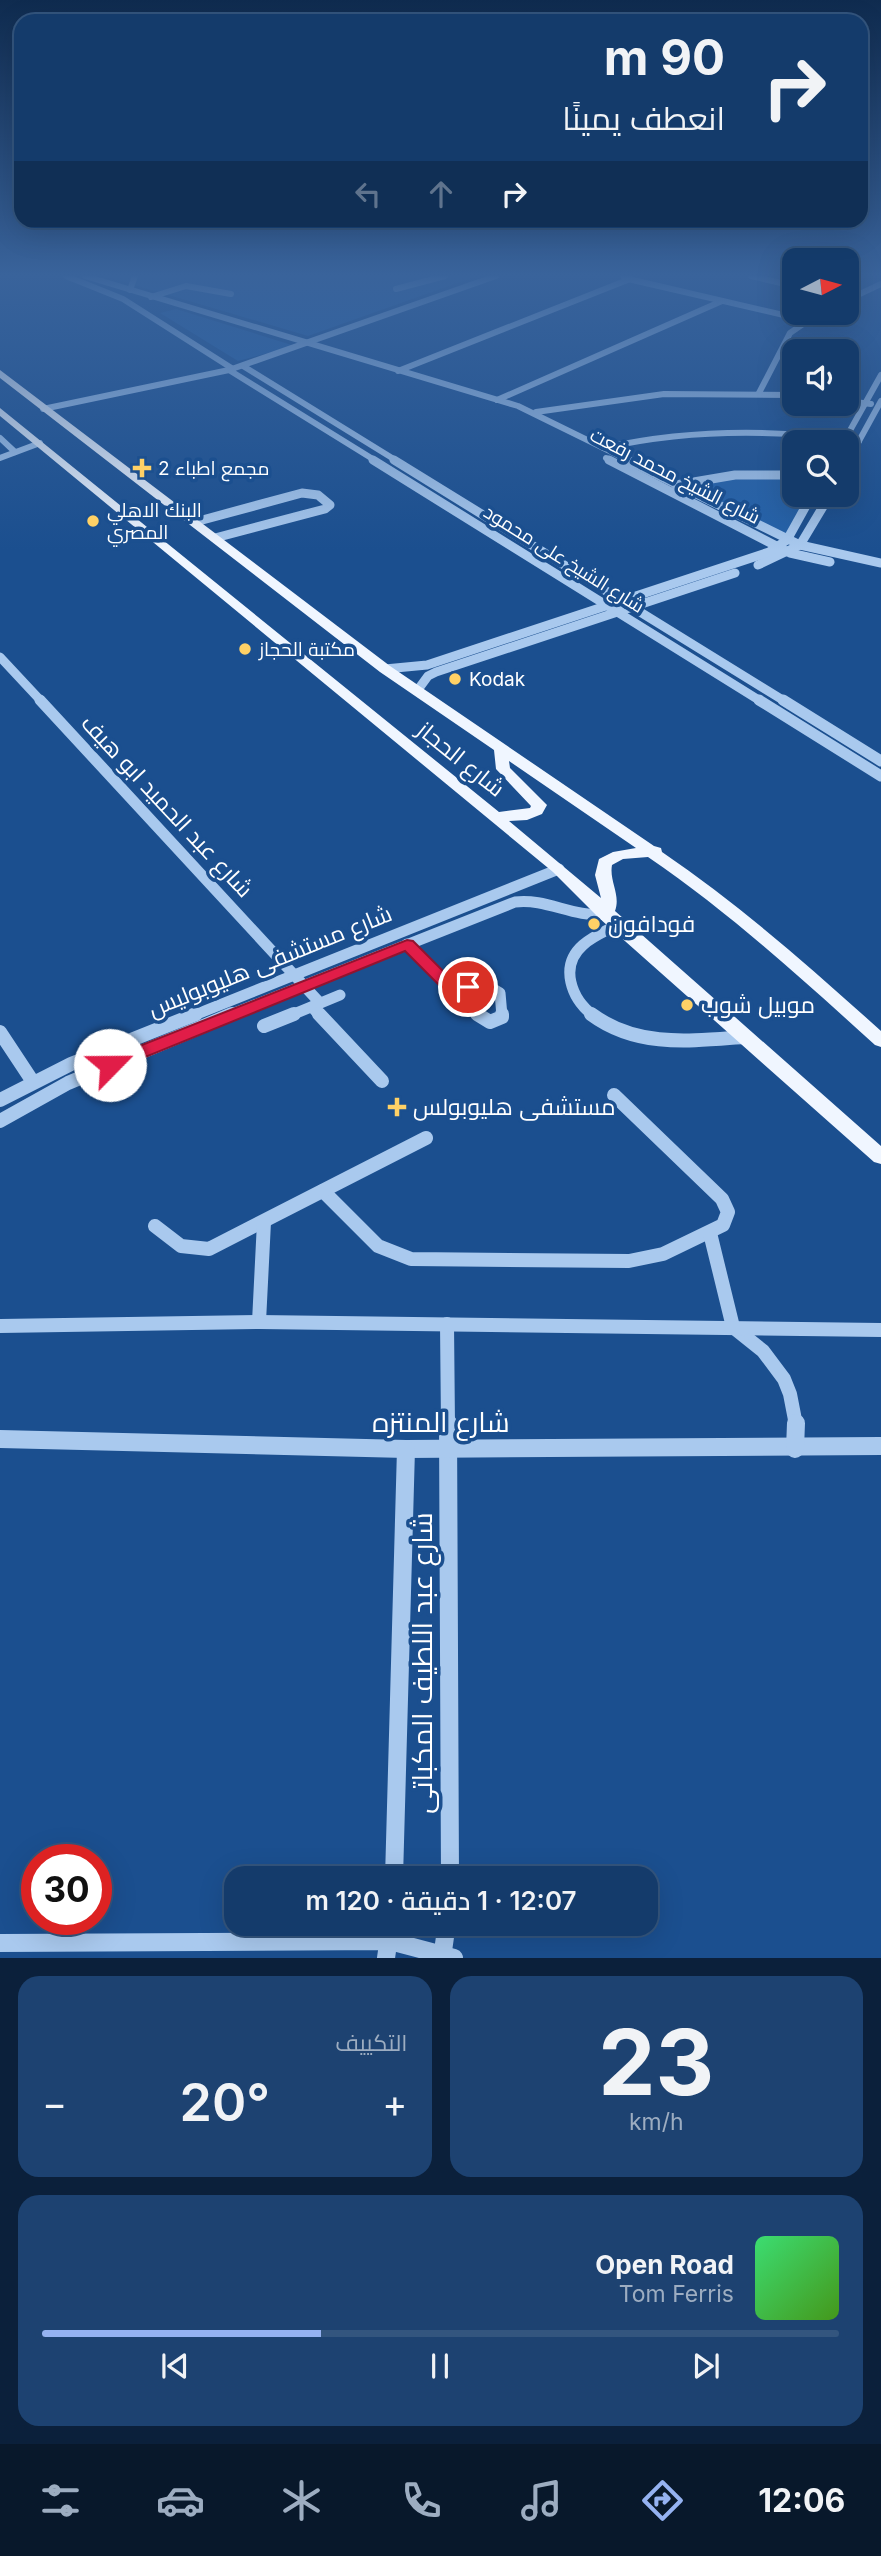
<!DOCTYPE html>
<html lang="ar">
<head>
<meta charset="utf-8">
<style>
	:root { --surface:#143b6b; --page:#1d4271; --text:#f1f3f6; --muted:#9dadc1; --line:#33557e; --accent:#95b2f1 }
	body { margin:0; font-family:Inter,Cairo,sans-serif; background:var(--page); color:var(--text); direction:rtl; height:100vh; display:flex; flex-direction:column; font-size:26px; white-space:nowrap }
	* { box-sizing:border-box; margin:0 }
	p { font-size:23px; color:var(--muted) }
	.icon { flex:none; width:38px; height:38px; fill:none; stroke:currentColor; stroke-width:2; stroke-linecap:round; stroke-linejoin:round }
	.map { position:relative; height:1958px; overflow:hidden; direction:ltr }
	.drawer { display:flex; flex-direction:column; gap:18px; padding:18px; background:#0b203b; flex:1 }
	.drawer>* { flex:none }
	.guide { position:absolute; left:14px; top:14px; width:854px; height:214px; border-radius:21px; box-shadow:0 7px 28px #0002,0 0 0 2px var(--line); direction:rtl; background:#143b6b; color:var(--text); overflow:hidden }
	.needle { width:46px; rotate:84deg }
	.tools { position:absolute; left:782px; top:248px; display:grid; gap:14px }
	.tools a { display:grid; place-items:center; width:77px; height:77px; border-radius:14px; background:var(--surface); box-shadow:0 7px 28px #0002,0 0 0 2px var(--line); font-size:35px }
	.speed { position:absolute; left:21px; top:1844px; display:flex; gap:14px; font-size:35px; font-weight:700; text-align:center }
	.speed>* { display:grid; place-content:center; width:91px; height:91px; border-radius:50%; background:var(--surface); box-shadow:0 7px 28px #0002,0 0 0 2px var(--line); line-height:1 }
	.speed .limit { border:10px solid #d22; background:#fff; color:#111 }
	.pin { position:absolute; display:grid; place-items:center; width:60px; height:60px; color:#fff; margin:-30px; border:4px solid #fff; border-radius:50%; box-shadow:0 2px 7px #0007 }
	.me { position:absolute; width:77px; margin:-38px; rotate:67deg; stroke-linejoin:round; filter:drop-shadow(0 0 5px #0008) }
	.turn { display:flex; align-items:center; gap:24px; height:147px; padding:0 28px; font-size:32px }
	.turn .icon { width:91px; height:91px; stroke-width:2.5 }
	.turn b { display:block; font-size:49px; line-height:60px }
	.lanes { display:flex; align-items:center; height:66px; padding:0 28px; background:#0003; justify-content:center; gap:35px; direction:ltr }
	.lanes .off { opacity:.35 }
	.big { font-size:52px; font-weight:600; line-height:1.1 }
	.drawer .tile { flex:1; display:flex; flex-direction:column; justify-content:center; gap:10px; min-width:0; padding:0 24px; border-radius:21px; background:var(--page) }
	.drawer .dial { align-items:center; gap:0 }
	.dial b { font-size:91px; line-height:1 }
	.song { display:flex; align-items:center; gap:21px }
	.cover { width:84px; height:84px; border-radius:10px; background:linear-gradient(135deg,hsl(140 70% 55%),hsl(100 70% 35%)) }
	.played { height:7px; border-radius:4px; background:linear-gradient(90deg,var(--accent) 35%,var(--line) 35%) }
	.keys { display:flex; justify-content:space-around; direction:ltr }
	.heat { display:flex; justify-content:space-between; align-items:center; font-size:38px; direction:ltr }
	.drawer .tiles { flex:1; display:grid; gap:18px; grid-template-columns:1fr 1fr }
	.tile:last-child { grid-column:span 2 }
	.trip { position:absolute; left:224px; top:1866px; width:434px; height:70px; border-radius:21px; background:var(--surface); box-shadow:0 7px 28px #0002,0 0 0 2px var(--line); font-weight:600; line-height:70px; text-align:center; direction:rtl }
	.tab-bar { display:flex; height:112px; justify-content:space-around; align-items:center; background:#08182b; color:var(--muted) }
	.tab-bar .icon { width:49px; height:49px }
	.tab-bar .active { color:var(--accent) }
	.tab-bar b { font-size:32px; color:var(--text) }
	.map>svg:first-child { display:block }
	.green { fill:#2461a8 }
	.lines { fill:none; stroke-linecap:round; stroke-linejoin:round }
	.minor-far4 { stroke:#a9c9ee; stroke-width:6 }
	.minor-far3 { stroke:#a9c9ee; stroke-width:9 }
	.minor-far2 { stroke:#a9c9ee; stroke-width:11 }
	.minor-far1 { stroke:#a9c9ee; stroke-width:14 }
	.minor { stroke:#a9c9ee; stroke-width:18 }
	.major { fill:#f0f6ff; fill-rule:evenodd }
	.route { fill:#e11d48; stroke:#92132f; stroke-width:2 }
	.poi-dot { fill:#ffd166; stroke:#1b4f8f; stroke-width:2.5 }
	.labels { text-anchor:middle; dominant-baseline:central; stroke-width:7; stroke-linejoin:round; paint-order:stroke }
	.far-poi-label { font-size:19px; fill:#fff; stroke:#1b4f8f; text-anchor:start }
	.far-street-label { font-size:19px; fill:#fff; stroke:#1b4f8f }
	.street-label { font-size:23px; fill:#fff; stroke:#1b4f8f }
	.poi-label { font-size:23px; fill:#fff; stroke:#1b4f8f; text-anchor:start }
	.near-street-label { font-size:28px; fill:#fff; stroke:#1b4f8f }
</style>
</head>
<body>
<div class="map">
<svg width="881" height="1958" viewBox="0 0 881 1958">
	<rect width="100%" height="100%" fill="#1b4f8f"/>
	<!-- green -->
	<g class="green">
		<polygon points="104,276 477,276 308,336"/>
		<polygon points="176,309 295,346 238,361 160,313"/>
		<polygon points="794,475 794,495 813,495 787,540 677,484 695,480"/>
	</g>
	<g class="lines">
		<!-- minor-far4 -->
		<g class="minor-far4">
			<polyline points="66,276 123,299 233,369"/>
			<polyline points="85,276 518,406 630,461"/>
			<polyline points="751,276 794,286"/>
			<polyline points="624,278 805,320"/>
			<polyline points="396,289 445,276"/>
			<polyline points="130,290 135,276"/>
			<polyline points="151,297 186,286 231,294"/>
			<polyline points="847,300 881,284"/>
			<polyline points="243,366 397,461"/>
			<polyline points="229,370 376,461"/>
			<polyline points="398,371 630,279"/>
			<polyline points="759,393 790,333 819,313"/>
			<polyline points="497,400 722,301"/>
			<polyline points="847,401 871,404"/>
			<polyline points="43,409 229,370 496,276"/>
			<polyline points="536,412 664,394 794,395"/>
			<polyline points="0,438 15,452"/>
			<polyline points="843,443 881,375"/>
			<path d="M 604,448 C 689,429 773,429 859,441"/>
			<polyline points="0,458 40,443"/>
			<polyline points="606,458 613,461"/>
			<polyline points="848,461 881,401"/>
		</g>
		<!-- minor-far3 -->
		<g class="minor-far3">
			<polyline points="373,460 762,702"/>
			<polyline points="394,460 786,702"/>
			<polyline points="609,460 790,553 830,562"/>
			<polyline points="627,460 800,545 881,563"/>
			<polyline points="847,464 849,460"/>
			<polyline points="676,485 735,475 794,475"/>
			<polyline points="195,522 302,493 318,495 330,505 325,509 215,538"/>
			<polyline points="758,565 800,545 830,495"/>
			<polyline points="0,657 42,702"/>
			<polyline points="385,669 427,665 769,552 787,540 812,495"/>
			<polyline points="417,691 428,676 436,672 735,573"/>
		</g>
		<!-- minor-far2 -->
		<g class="minor-far2">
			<polyline points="40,700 320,1003"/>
			<polyline points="759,700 881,776"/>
			<polyline points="783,700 881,761"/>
			<polyline points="407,944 450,987"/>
			<polyline points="450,987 479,1016"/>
			<polyline points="450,987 495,990 500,993 502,1016"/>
			<polyline points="312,1007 320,1016"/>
			<polyline points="192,1016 559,869"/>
			<path d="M 227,1016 L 515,902 C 547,898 573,918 605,914"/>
			<polyline points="289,1016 340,995"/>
			<path d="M 594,1016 C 571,999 559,966 583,945 C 593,936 606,931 617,925"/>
		</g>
		<!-- minor-far1 -->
		<g class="minor-far1">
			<polyline points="319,1014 382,1081"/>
			<polyline points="477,1014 490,1022 502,1017 502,1014"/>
			<path d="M 591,1014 C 637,1048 690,1041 743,1037"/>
			<polyline points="264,1026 294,1014"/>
			<polyline points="0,1032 33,1082"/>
			<polyline points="0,1100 71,1064 196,1014"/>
			<polyline points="0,1121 68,1083 232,1014"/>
			<polyline points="323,1191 378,1246 411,1259 629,1261 663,1254 723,1225 728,1212 722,1199 614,1095"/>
			<polyline points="155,1226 181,1246 209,1249 426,1138"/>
			<polyline points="710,1233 733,1327 763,1351 784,1379 790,1394 796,1425"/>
			<polyline points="259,1322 264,1222"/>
			<polyline points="447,1324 448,1425"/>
			<polyline points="0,1326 259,1322 881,1330"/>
		</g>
		<!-- minor -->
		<g class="minor">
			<polyline points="448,1423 450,1878"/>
			<polyline points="0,1439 406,1449 881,1446"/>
			<polyline points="795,1449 796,1423"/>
			<polyline points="394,1878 406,1449"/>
			<polyline points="0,1943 390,1941 454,1958"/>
			<polyline points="386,1958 391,1923"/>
			<polyline points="442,1958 447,1923"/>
		</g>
		<!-- major -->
		<path class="major" d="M 0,370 L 390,666 L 654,846 L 661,848 L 662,852 C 741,906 810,967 881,1031 L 881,1047 L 875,1045 C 801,978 730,913 648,857 L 623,859 L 612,865 C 609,881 621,895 615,911 L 881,1146 L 881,1164 L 874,1162 L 599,918 L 553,872 L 0,416 L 0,408 L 499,812 L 530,808 L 531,806 L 496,769 L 494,750 L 380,672 L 0,378 ZM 509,761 L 636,848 L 613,852 L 599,859 L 595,875 L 601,898 L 509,821 L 527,820 L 542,814 L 547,805 L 510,768 Z"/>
	</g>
	<!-- sky -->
	<linearGradient id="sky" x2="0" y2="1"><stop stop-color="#0f2b4f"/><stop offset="0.5" stop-color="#39639b"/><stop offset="1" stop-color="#39639b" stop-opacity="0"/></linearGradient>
	<rect width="881" height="550" fill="url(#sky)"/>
	<!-- route -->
	<polygon class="route" points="407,940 413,941 454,982 474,983 474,991 444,990 405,951 116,1069 104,1069 102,1065 104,1060"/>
	<!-- markers -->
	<g class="poi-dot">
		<path d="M138.5 457.5h7v7h7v7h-7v7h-7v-7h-7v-7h7z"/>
		<circle cx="93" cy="521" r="7"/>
		<circle cx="245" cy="649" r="7"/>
		<circle cx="455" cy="679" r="7"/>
		<circle cx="594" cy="924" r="7"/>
		<circle cx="687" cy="1005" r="7"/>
		<path d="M393.5 1096.5h7v7h7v7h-7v7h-7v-7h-7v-7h7z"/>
	</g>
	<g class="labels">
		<!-- far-poi labels -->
		<g class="far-poi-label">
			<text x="158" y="468">مجمع اطباء 2</text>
			<text x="107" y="510">البنك الاهلي<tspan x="107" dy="22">المصري</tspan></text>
			<text x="259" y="649">مكتبة الحجاز</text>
			<text x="469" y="679">Kodak</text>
		</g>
		<!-- far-street labels -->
		<g class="far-street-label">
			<text transform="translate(675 476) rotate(27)">شارع الشيخ محمد رفعت</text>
			<text transform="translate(564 559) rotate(32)">شارع الشيخ على محمود</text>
		</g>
		<!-- street labels -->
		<g class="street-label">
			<text transform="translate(461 759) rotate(39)">شارع الحجاز</text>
			<text transform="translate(167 806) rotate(47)">شارع عبد الحميد ابو هيف</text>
			<text transform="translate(270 961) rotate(-22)">شارع مستشفى هليوبوليس</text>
		</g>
		<!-- poi labels -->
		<g class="poi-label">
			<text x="608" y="924">فودافون</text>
			<text x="701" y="1005">موبيل شوب</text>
			<text x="413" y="1107">مستشفى هليوبولس</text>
		</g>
		<!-- near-street labels -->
		<g class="near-street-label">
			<text x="441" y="1422">شارع المنتزه</text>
			<text transform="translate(422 1663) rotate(-90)">شارع عبد اللطيف المكباتى</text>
		</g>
	</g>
</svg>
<div class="tools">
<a><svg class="needle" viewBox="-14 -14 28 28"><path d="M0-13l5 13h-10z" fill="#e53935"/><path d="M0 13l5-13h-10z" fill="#9dadc1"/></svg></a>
<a><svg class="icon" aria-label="sound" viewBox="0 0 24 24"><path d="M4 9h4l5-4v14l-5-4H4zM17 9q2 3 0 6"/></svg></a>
<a><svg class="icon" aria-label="search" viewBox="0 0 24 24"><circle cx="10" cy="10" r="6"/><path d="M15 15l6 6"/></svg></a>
</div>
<div class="speed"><div class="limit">30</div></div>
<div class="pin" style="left:468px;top:987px;background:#d93025"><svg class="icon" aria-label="arrive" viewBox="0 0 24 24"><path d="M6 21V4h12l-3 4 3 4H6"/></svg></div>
<svg class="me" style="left:110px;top:1065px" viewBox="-20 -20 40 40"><circle r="19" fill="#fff"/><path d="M0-13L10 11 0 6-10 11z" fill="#e11d48"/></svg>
<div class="trip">12:07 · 1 دقيقة · 120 m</div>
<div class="guide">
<div class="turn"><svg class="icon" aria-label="right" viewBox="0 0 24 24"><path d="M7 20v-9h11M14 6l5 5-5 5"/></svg><div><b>90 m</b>انعطف يمينًا</div></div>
<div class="lanes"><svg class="icon off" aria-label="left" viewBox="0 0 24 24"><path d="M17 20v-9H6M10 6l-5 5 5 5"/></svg><svg class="icon off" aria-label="ahead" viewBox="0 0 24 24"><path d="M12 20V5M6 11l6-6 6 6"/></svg><svg class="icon" aria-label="right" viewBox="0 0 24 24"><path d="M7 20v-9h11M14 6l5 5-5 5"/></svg></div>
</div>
</div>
<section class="drawer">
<div class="tiles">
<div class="tile dial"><b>23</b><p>km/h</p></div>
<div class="tile"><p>التكييف</p>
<div class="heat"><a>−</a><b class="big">20°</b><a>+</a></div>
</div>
<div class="tile">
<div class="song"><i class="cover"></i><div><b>Open Road</b><p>Tom Ferris</p></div></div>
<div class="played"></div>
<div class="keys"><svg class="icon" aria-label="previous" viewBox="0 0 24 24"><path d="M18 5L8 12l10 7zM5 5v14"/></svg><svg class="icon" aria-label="pause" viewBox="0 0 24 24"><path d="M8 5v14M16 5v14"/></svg><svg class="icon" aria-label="next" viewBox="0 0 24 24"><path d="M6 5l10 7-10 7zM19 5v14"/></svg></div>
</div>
</div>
</section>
<nav class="tab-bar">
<b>12:06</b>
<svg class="icon active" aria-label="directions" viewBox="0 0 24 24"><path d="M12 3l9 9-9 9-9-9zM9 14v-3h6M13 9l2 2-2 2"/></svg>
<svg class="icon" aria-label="music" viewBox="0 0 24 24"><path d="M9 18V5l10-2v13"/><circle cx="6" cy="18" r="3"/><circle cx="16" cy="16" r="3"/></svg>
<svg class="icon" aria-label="phone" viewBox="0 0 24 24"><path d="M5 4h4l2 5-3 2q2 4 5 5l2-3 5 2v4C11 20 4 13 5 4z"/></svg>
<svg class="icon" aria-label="climate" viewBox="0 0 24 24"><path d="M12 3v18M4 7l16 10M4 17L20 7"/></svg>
<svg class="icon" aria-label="car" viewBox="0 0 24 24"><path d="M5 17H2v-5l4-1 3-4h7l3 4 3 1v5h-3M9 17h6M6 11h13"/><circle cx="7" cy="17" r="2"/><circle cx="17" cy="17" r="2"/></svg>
<svg class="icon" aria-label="filters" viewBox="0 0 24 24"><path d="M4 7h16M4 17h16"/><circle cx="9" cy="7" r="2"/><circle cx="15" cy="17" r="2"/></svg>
</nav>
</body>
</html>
